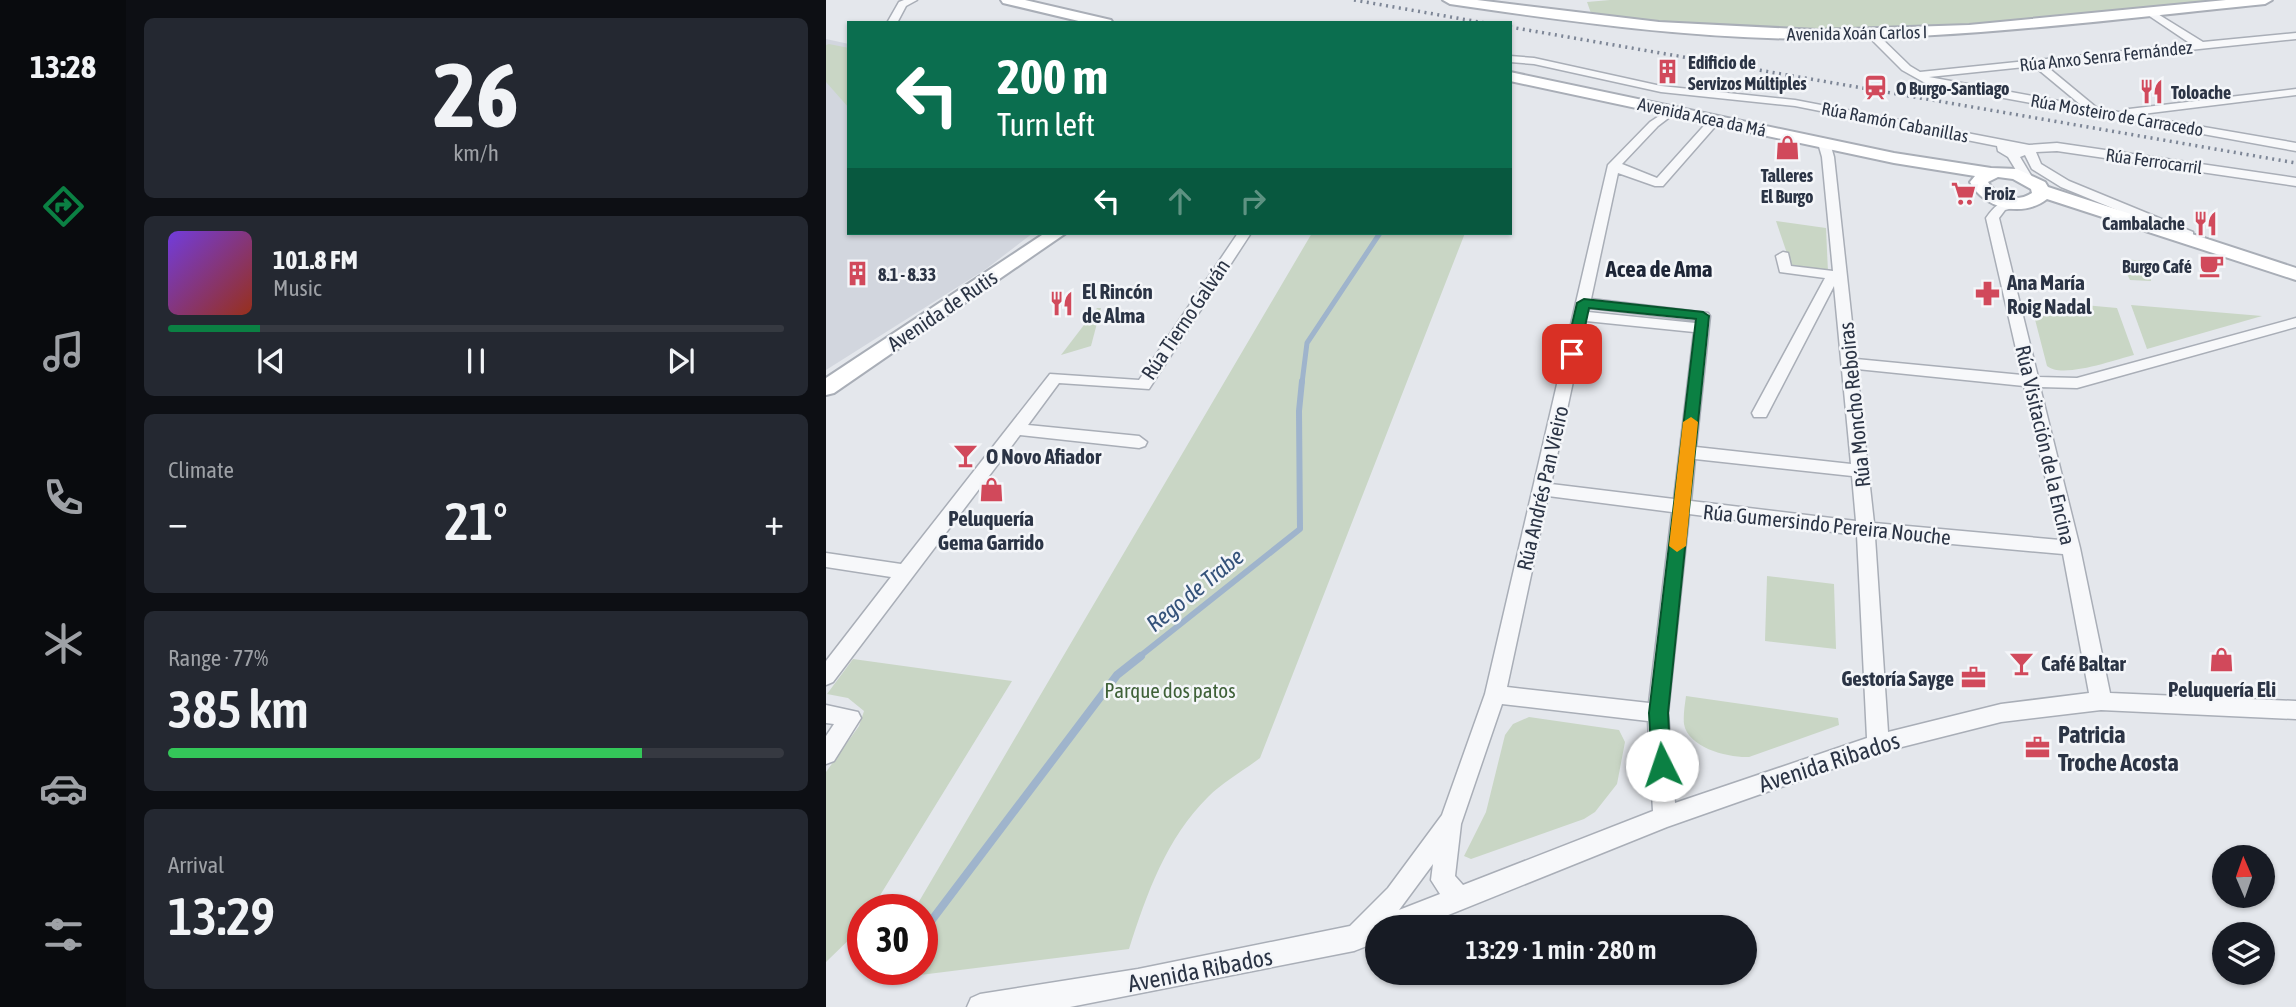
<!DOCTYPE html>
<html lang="en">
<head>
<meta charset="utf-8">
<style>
	:root { --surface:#171b24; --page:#242831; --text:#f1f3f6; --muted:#9ea1a6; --line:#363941; --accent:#0b8043 }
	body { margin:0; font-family:"Asap Condensed",sans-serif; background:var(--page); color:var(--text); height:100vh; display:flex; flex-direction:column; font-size:26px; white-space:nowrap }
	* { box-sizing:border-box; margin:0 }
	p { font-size:23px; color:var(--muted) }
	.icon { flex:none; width:38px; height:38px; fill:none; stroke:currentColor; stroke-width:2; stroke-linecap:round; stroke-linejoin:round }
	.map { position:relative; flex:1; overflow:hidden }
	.details { display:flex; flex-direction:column; gap:18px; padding:18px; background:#0d0f14; width:700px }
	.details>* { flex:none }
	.guide { position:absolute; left:21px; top:21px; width:665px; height:214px; border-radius:0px; box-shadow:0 2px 5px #0004; background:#0b6e4f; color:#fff; overflow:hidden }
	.needle { width:46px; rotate:358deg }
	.tools { position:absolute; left:1386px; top:845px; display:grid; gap:14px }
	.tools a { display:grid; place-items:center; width:63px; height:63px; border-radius:50%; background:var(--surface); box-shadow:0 2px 5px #0004; font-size:35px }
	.speed { position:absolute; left:21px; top:894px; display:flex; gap:14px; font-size:35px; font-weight:700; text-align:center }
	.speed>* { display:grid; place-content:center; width:91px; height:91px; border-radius:50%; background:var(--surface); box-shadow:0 2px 5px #0004; line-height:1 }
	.speed .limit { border:10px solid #d22; background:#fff; color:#111 }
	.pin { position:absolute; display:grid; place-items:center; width:60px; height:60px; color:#fff; margin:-30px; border-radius:14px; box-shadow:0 4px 10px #0006 }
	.me { position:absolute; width:77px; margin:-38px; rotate:356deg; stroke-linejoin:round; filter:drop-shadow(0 0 5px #0008) }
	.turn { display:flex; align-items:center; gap:24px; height:147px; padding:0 35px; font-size:32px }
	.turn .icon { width:91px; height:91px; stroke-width:2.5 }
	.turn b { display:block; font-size:49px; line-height:60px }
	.lanes { display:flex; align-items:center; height:66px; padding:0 35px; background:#0003; justify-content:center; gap:35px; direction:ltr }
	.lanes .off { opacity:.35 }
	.big { font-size:52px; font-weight:600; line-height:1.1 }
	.details .card { flex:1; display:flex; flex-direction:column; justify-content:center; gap:10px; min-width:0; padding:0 24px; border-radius:10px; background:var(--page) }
	.details .dial { align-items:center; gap:0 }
	.dial b { font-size:91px; line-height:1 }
	.song { display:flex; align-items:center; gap:21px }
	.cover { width:84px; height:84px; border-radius:10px; background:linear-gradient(135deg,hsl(260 70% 55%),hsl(10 70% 35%)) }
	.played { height:7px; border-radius:4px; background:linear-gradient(90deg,var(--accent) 15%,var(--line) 15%) }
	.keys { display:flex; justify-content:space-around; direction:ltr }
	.heat { display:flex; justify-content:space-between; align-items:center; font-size:38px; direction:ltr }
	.charge { height:10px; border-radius:5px; background:linear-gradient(90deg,#34c759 77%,var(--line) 0) }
	.trip { position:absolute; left:539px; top:915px; width:392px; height:70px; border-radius:35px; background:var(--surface); box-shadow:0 2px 5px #0004; font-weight:600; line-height:70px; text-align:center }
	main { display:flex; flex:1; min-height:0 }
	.tab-bar { display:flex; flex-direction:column; width:126px; justify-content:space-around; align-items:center; background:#090b0e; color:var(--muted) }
	.tab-bar .icon { width:49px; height:49px }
	.tab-bar .current { color:var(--accent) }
	.tab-bar b { font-size:32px; color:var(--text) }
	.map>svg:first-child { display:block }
	.built { fill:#d2d6de }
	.green { fill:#c9d6c5 }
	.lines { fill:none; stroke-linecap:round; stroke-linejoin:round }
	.stream-far2 { stroke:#9fb4cc; stroke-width:5 }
	.stream-far1 { stroke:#9fb4cc; stroke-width:6 }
	.stream { stroke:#9fb4cc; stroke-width:8 }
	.street-casing { stroke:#a9aeb7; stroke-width:3 }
	.secondary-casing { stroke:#a9aeb7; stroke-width:4 }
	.street { fill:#f7f8fa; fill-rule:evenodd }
	.secondary { fill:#fff; fill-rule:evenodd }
	.rail { stroke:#7d8696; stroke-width:3.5; stroke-dasharray:2 4.5; stroke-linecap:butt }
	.route { fill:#0b8043; stroke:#07532c; stroke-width:2 }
	.slow { fill:#f59e0b }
	.labels { text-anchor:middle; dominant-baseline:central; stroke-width:5; stroke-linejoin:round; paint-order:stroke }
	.far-street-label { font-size:18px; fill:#2b3445; stroke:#f4f6f9 }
	.far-poi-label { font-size:18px; font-weight:bold; fill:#2b3445; stroke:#f4f6f9; text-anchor:start }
	.poi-label { font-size:21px; font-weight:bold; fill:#2b3445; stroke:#f4f6f9; text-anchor:start }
	.street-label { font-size:21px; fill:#2b3445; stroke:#f4f6f9 }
	.park-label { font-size:21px; fill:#3f6138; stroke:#f4f6f9 }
	.far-district-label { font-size:23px; font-weight:bold; fill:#1d2536; stroke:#f4f6f9 }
	.water-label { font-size:23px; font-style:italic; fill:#34527a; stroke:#f4f6f9 }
	.near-poi-label { font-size:24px; font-weight:bold; fill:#2b3445; stroke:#f4f6f9; text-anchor:start }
	.near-street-label { font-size:24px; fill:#2b3445; stroke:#f4f6f9 }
</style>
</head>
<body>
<main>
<nav class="tab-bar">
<b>13:28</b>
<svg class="icon current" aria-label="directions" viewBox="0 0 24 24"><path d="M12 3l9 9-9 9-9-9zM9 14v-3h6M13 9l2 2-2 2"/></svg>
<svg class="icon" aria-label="music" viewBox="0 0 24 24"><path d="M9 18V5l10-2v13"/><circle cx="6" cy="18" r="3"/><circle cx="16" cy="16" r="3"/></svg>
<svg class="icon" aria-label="phone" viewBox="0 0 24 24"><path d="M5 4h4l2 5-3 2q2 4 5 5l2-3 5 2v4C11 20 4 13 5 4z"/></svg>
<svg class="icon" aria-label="climate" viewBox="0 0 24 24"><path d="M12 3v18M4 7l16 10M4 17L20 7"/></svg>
<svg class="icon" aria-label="car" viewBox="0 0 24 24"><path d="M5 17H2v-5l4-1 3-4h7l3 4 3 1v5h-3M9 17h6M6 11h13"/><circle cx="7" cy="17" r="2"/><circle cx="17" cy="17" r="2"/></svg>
<svg class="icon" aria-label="filters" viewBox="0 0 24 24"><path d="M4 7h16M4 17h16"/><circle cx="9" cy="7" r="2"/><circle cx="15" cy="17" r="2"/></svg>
</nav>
<section class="details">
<div class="card dial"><b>26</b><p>km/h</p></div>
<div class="card">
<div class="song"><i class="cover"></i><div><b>101.8 FM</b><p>Music</p></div></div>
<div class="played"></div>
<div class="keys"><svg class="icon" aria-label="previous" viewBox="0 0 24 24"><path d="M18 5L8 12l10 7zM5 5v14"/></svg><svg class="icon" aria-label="pause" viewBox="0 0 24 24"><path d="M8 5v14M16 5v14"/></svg><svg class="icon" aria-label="next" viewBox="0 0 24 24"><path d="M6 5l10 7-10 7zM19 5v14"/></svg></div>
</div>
<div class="card"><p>Climate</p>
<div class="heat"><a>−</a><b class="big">21°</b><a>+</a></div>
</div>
<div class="card"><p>Range · 77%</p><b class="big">385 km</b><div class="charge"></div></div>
<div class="card"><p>Arrival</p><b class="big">13:29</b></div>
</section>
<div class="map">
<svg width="1470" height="1007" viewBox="0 0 1470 1007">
	<rect width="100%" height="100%" fill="#e4e7ec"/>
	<!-- built -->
	<polygon class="built" points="0,39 23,44 23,233 207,233 160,269 0,370"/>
	<!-- green -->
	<g class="green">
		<path d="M 784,0 L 1385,0 C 1252,13 1117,31 983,31 C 910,30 839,23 766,16 L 761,2 Z"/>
		<polygon points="3,44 23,48 23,108 0,82 0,45"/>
		<polygon points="950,221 1000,228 1002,272 966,268"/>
		<path d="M 486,233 L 639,233 L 434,758 C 417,771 397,782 382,797 C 340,839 321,893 303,949 L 46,981 L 53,970 L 96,970 L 96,910 L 88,910 Z"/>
		<polygon points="1294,259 1323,261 1325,281 1304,280"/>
		<path d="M 1204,300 L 1291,308 L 1308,355 C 1288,360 1236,379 1221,366 Z"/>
		<polygon points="1305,305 1436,316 1321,349"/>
		<polygon points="271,308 275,308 265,346 235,355"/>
		<polygon points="941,576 1008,584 1010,649 939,641"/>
		<polygon points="27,659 186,681 45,910 37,910 37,924 34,929 0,962 0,772 33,726 38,711 22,698 1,694"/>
		<path d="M 860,696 L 1012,718 L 1013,725 L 923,757 C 903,758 862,748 858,724 C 857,715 859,704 860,696 Z"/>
		<polygon points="703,717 793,730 799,742 791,784 769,812 758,819 645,859 638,856 660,812 679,735 687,724"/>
	</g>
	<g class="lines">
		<!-- stream-far2 -->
		<polyline class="stream-far2" points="476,383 481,343 554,233"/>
		<!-- stream-far1 -->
		<polyline class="stream-far1" points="313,657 474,529 473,411 476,381"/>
		<!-- stream -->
		<polyline class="stream" points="96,933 291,675 315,656"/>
		<defs>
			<g id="street">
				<polygon points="78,0 91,0 80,6 71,23 61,23 73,2"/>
				<path d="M 1322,8 L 1377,42 L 1470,33 L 1470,39 L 1219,65 L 1271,108 L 1298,113 L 1303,109 L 1470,89 L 1470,95 L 1308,115 L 1470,143 L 1470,151 L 1101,84 L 1076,70 L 1040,34 L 1049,32 L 1084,66 L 1094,72 L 1365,44 L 1319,13 L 1317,11 ZM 1208,66 L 1255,105 L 1103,77 Z"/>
				<polygon points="684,56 708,58 835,86 969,100 1203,145 1231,143 1470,178 1470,186 1231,151 1210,152 1215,164 1243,181 1367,232 1367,238 1362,239 1235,187 1206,169 1199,155 1194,157 1206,177 1204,180 1196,180 1182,157 1172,151 1171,146 969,106 835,92 708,64 684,62"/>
				<path d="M 845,108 L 849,109 L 849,113 L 832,126 L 796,164 L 831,178 L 884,119 L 894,121 L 837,186 L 829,186 L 792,173 L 765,299 L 882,313 L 884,316 L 870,447 L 1025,464 L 1008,286 L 940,417 L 928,417 L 926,413 L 999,278 L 954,272 L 950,256 L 957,252 L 962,253 L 965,266 L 1007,271 L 996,157 L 992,143 L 998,139 L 1004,143 L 1008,157 L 1030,359 L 1196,375 L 1160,218 C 1168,206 1177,198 1194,200 L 1194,206 L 1179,210 L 1173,218 L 1212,377 L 1251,378 L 1470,318 L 1470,327 L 1251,388 L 1214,387 L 1254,548 L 1284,693 L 1470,701 L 1470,719 L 1275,710 L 1175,722 L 1052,753 L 841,827 L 590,928 L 551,928 C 551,944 543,945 528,951 L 244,1007 L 141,1007 L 145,998 L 154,994 L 312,969 L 524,926 L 562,888 L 616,815 L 659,694 L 782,165 L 824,122 ZM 763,308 L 869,320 L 869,323 L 762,312 ZM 760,321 L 868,332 L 848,499 L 725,484 ZM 1031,369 L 1198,386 L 1234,540 L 1048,523 ZM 869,459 L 1026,476 L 1030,521 L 865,501 ZM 722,496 L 846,512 L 823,703 L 681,687 ZM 863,514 L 1031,535 L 1041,738 L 849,803 L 842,713 ZM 1049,537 L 1237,554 L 1263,693 L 1175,704 L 1062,732 ZM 676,704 L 822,721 L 827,811 L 637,885 L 629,876 L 635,824 ZM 607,864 L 605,880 L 614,894 L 573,910 Z"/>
				<polygon points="412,233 425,233 323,389 233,383 202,425 313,436 321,442 319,446 313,448 194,435 7,682 0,685 0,661 65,577 0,567 0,553 75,564 224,374 313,380"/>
				<polygon points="0,705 32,712 35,718 8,761 0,764 0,736 8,724 0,723"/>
			</g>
			<g id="secondary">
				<polygon points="175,0 199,0 285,20 287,23 261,23 177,3"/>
				<path d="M 617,0 L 651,0 L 833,22 L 991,30 L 1143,25 L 1400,0 L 1446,0 L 1439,4 C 1291,19 1143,38 994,39 C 870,39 746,22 624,4 Z"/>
				<path d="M 684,72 L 1068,153 L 1165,168 L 1191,169 L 1219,182 L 1222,187 L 1470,268 L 1470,280 L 1221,199 C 1197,218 1158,209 1144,182 L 1149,176 L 1068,163 L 684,81 ZM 1172,177 L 1187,179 L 1205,189 L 1206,193 C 1191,203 1171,198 1162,182 Z"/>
				<polygon points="219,233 240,233 8,393 0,395 0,378"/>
			</g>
		</defs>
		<!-- street casing -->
		<use href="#street" class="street-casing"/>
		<!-- secondary casing -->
		<use href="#secondary" class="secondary-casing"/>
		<!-- street -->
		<use href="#street" class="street"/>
		<!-- secondary -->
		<use href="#secondary" class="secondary"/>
		<!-- rail -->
		<g class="rail">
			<polyline points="528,0 659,23"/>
			<polyline points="684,27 1470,163"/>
		</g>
	</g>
	<!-- route -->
	<polygon class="route" points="758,299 877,312 883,316 842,713 845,765 843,771 836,774 829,771 826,765 823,713 870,319 763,308 753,354 746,359 739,354 751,303"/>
	<!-- slow -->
	<polygon class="slow" points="865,417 872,422 860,546 851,552 843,546 857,422"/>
	<!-- icons -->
	<defs>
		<symbol id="building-bare" viewBox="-9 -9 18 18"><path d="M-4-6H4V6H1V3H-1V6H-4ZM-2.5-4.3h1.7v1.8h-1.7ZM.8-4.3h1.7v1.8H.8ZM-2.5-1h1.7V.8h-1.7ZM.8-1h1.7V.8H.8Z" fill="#d1495b" stroke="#f4f6f9" stroke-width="2.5" paint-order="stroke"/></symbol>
		<symbol id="station-bare" viewBox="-9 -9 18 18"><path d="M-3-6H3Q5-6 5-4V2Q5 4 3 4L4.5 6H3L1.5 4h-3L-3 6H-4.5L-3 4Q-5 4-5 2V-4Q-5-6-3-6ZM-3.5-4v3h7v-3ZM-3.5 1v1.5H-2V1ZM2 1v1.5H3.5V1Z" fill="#d1495b" stroke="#f4f6f9" stroke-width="2.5" paint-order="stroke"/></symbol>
		<symbol id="restaurant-bare" viewBox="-9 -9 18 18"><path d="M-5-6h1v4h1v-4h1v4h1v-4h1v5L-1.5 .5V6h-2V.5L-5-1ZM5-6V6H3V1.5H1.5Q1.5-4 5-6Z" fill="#d1495b" stroke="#f4f6f9" stroke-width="2.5" paint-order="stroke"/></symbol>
		<symbol id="shop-bare" viewBox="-9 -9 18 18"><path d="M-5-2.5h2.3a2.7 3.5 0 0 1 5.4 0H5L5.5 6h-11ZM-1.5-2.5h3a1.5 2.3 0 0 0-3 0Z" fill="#d1495b" stroke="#f4f6f9" stroke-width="2.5" paint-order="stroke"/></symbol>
		<symbol id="supermarket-bare" viewBox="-9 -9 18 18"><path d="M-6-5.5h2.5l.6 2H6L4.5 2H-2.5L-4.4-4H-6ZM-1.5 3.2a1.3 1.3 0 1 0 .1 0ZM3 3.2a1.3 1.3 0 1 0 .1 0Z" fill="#d1495b" stroke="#f4f6f9" stroke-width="2.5" paint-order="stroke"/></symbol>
		<symbol id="cafe-bare" viewBox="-9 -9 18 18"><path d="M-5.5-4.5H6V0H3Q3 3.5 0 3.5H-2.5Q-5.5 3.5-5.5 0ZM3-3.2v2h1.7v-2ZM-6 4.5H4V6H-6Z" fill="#d1495b" stroke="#f4f6f9" stroke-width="2.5" paint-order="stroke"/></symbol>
		<symbol id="pharmacy-bare" viewBox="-9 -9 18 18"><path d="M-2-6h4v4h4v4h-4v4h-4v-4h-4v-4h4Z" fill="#d1495b" stroke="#f4f6f9" stroke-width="2.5" paint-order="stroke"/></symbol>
		<symbol id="bar-bare" viewBox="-9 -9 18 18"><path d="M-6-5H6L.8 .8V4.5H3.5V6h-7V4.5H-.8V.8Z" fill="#d1495b" stroke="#f4f6f9" stroke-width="2.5" paint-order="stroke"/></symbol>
		<symbol id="office-bare" viewBox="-9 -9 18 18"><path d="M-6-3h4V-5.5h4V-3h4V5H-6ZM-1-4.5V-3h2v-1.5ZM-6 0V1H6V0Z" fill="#d1495b" stroke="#f4f6f9" stroke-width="2.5" paint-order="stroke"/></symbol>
	</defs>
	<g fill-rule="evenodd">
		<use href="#building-bare" x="824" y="54" width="35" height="35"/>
		<use href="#station-bare" x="1032" y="70" width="35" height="35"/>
		<use href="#restaurant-bare" x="1308" y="74" width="35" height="35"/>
		<use href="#shop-bare" x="944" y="130" width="35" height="35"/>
		<use href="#supermarket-bare" x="1120" y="176" width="35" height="35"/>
		<use href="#restaurant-bare" x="1362" y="206" width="35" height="35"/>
		<use href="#cafe-bare" x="1368" y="248" width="35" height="35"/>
		<use href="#building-bare" x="14" y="256" width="35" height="35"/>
		<use href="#pharmacy-bare" x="1144" y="276" width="35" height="35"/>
		<use href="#restaurant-bare" x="218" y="286" width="35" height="35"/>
		<use href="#bar-bare" x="122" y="438" width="35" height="35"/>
		<use href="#shop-bare" x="148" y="472" width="35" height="35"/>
		<use href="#shop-bare" x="1378" y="642" width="35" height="35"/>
		<use href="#bar-bare" x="1178" y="646" width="35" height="35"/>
		<use href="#office-bare" x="1130" y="660" width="35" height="35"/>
		<use href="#office-bare" x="1194" y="730" width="35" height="35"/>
	</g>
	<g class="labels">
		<!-- far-street labels -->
		<g class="far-street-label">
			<text transform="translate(1031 33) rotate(-1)">Avenida Xoán Carlos I</text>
			<text transform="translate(1280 56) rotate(-6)">Rúa Anxo Senra Fernández</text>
			<text transform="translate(1291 115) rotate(10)">Rúa Mosteiro de Carracedo</text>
			<text transform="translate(876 117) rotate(12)">Avenida Acea da Má</text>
			<text transform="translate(1069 122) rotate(11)">Rúa Ramón Cabanillas</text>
			<text transform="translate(1328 161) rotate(8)">Rúa Ferrocarril</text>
		</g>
		<!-- far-poi labels -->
		<g class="far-poi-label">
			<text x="862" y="62">Edificio de<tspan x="862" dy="21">Servizos Múltiples</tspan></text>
			<text x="1070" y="88">O Burgo-Santiago</text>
			<text x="1345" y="92">Toloache</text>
			<text x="961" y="175" text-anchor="middle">Talleres<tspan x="961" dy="21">El Burgo</tspan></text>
			<text x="1158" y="193">Froiz</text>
			<text x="1359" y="223" text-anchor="end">Cambalache</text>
			<text x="1366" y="266" text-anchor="end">Burgo Café</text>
			<text x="52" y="274">8.1 - 8.33</text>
		</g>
		<!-- poi labels -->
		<g class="poi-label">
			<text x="1181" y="282">Ana María<tspan x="1181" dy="24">Roig Nadal</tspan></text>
			<text x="256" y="291">El Rincón<tspan x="256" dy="24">de Alma</tspan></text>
			<text x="160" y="456">O Novo Afiador</text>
			<text x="165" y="518" text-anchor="middle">Peluquería<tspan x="165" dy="24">Gema Garrido</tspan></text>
			<text x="1215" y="663">Café Baltar</text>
			<text x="1128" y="678" text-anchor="end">Gestoría Sayge</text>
			<text x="1396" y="689" text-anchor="middle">Peluquería Eli</text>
		</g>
		<!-- street labels -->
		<g class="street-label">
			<text transform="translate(116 310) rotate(-34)">Avenida de Rutis</text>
			<text transform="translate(359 319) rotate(-56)">Rúa Tierno Galván</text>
			<text transform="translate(1028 405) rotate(-96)">Rúa Moncho Reboiras</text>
			<text transform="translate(1220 445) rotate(77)">Rúa Visitación de la Encina</text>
			<text transform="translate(716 488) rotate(-77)">Rúa Andrés Pan Vieiro</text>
			<text transform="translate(1001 524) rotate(6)">Rúa Gumersindo Pereira Nouche</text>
		</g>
		<!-- park labels -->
		<g class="park-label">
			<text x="344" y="690">Parque dos patos</text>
		</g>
		<!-- far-district labels -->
		<g class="far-district-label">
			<text x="833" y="269">Acea de Ama</text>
		</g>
		<!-- water labels -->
		<g class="water-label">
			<text transform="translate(369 590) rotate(-39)">Rego de Trabe</text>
		</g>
		<!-- near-poi labels -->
		<g class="near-poi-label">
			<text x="1232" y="734">Patricia<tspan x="1232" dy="28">Troche Acosta</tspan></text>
		</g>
		<!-- near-street labels -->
		<g class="near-street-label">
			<text transform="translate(1003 762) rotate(-18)">Avenida Ribados</text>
			<text transform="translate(374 970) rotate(-11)">Avenida Ribados</text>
		</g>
	</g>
</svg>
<div class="tools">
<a><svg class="needle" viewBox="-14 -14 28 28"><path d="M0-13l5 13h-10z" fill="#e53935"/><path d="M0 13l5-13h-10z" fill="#9ea1a6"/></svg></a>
<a><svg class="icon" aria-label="layers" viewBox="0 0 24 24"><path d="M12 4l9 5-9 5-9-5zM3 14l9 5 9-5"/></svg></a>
</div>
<div class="speed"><div class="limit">30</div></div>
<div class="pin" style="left:746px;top:354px;background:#d93025"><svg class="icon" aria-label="arrive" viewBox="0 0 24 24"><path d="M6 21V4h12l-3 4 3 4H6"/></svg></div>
<svg class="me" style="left:836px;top:765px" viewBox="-20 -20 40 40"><circle r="19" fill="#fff"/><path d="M0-13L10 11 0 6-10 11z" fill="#0b8043"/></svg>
<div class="trip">13:29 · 1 min · 280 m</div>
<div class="guide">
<div class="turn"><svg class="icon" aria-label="left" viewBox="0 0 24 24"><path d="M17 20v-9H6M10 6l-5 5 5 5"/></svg><div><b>200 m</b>Turn left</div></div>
<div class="lanes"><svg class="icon" aria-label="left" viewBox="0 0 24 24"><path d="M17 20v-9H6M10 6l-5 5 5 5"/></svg><svg class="icon off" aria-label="ahead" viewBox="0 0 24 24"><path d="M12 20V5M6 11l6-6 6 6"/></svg><svg class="icon off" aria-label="right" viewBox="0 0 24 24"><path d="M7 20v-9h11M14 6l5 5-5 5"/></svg></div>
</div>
</div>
</main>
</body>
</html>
